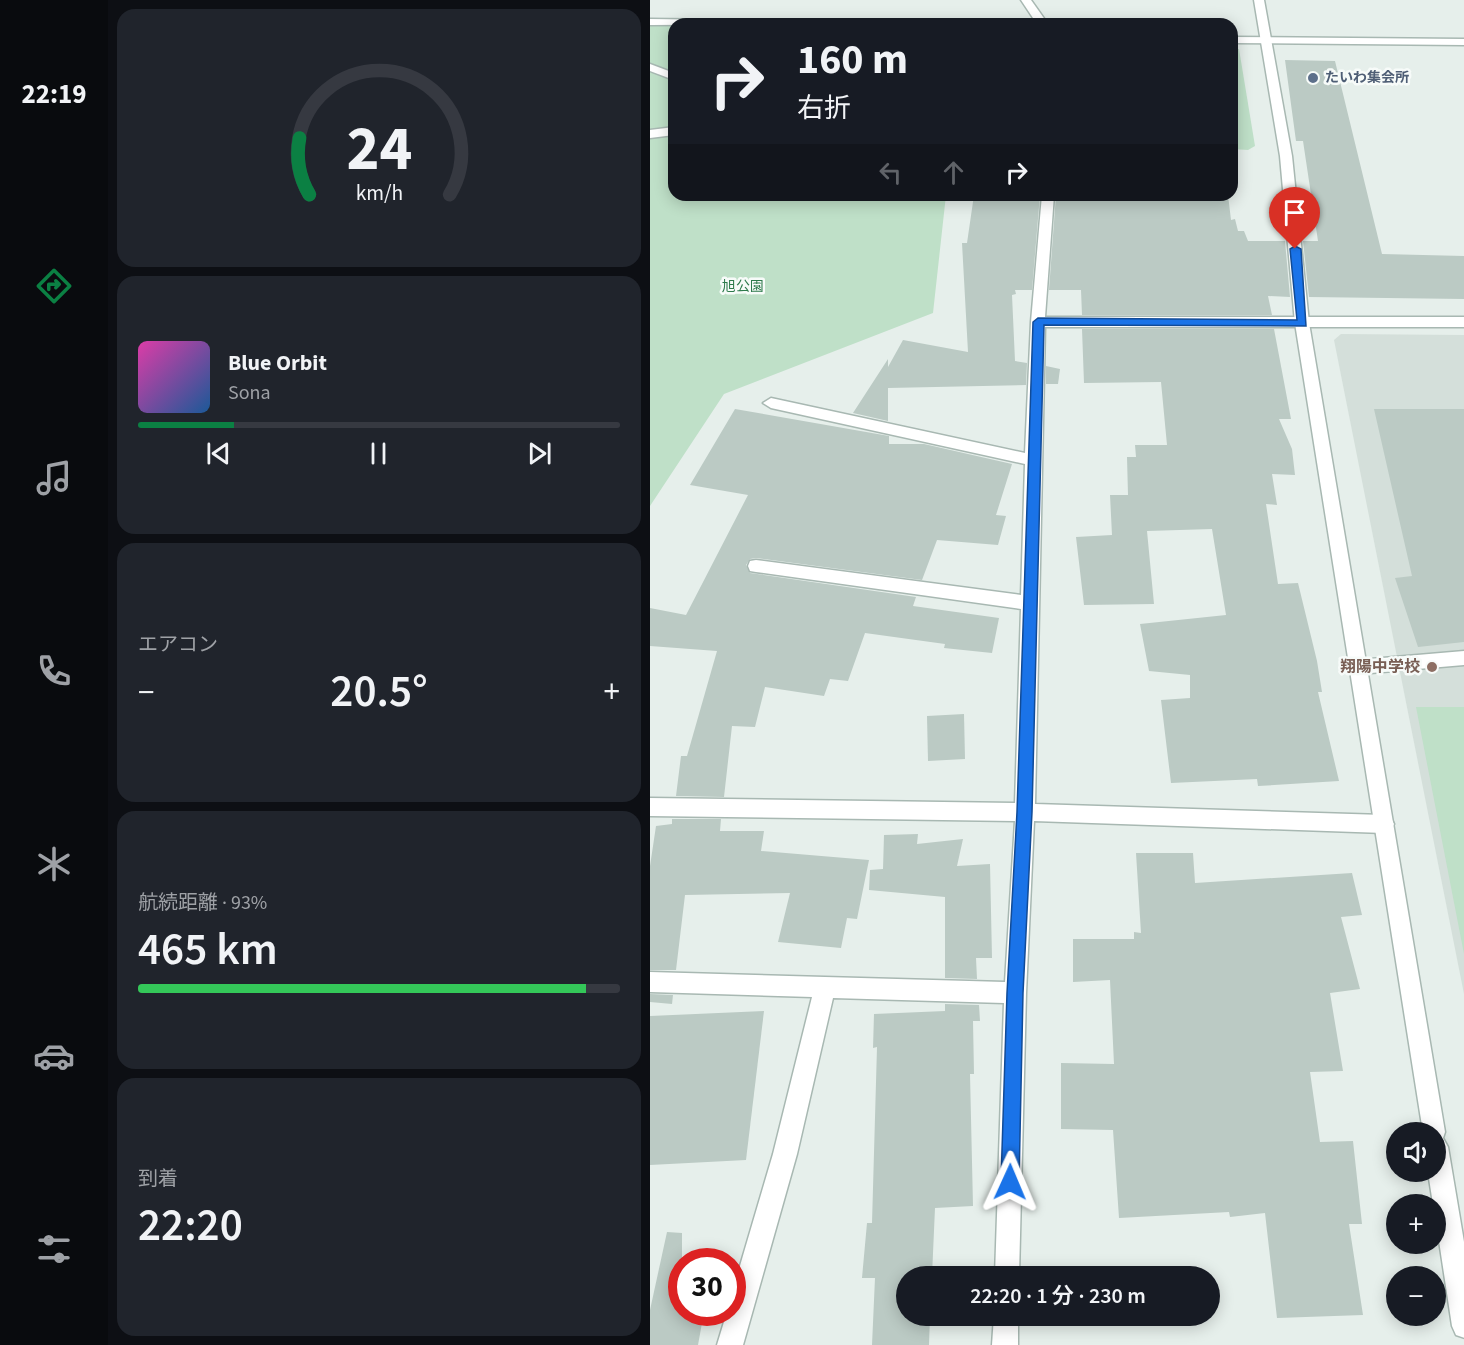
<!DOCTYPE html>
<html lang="ja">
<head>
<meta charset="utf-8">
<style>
	:root { --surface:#171b24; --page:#20242c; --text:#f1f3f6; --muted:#9ea1a6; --line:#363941; --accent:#0b8043 }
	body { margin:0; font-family:"Source Sans 3","Noto Sans JP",sans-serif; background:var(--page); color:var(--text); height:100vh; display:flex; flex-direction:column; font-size:22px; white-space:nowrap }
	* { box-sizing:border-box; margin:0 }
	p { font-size:20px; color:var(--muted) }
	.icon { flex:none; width:33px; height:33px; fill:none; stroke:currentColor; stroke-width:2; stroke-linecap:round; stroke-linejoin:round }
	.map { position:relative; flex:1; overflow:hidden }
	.panel { display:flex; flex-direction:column; gap:9px; padding:9px; background:#0d0f14; width:542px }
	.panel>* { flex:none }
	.banner { position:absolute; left:18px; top:18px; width:570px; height:183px; border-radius:18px; box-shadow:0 3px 15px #0003; background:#171b24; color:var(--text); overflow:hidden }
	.controls { position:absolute; left:736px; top:1122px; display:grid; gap:12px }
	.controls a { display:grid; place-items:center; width:60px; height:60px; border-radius:50%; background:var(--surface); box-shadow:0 3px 15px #0003; font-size:30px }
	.speed { position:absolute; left:18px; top:1248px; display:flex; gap:12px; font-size:30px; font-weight:700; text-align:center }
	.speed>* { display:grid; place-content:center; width:78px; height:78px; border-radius:50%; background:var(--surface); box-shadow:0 3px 15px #0003; line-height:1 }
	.speed .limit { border:9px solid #d22; background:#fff; color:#111 }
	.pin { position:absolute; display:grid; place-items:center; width:51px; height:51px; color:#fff; margin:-62px -26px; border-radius:50% 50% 50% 0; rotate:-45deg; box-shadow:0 0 6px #0007 }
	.pin .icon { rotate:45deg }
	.me { position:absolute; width:66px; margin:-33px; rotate:1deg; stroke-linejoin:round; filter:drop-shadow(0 0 4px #0008) }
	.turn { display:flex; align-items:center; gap:21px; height:126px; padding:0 30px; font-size:27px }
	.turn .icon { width:78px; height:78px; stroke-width:2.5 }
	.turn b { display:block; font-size:42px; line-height:51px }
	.lanes { display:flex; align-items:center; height:57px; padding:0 30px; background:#0003; justify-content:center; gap:30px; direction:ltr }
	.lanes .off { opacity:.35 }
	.big { font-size:45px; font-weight:600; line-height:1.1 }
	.panel .widget { flex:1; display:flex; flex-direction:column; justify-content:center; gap:9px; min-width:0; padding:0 21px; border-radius:18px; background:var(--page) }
	.panel .dial { align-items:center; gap:0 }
	.dial svg { height:156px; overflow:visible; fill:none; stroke:var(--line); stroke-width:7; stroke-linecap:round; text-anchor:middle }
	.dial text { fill:var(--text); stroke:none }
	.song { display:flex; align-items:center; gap:18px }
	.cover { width:72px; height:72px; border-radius:9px; background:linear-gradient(135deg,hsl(320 70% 55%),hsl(210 70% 35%)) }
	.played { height:6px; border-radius:3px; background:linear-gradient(90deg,var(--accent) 20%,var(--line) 20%) }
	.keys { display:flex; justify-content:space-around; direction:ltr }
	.heat { display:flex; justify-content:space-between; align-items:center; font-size:33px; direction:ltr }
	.charge { height:9px; border-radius:4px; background:linear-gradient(90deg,#34c759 93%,var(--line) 0) }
	.trip { position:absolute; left:246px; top:1266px; width:324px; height:60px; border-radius:30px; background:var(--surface); box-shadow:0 3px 15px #0003; font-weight:600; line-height:60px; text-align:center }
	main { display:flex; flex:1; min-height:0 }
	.menu { display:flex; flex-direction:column; width:108px; justify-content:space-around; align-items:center; background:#090b0e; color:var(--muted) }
	.menu .icon { width:42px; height:42px }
	.menu .selected { color:var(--accent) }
	.menu b { font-size:27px; color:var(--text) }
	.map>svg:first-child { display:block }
	.built { fill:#d4dfda }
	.green { fill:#bfe0c8 }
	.building { fill:#bbcac4 }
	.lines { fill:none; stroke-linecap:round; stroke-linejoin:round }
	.service-casing { stroke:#a8b8b2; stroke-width:3 }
	.minor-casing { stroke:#a8b8b2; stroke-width:3 }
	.tertiary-casing { stroke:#a8b8b2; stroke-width:3 }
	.service { fill:#fff; fill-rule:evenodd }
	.minor { fill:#fff; fill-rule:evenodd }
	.tertiary { fill:#fff; fill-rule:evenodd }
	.route { fill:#1a73e8; stroke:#114b97; stroke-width:1.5 }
	.service-dot { fill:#5c6f8a; stroke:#f7fbf9; stroke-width:2 }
	.education-dot { fill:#8d6e63; stroke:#f7fbf9; stroke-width:2 }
	.labels { text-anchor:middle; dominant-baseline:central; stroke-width:5; stroke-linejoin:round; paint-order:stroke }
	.far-service-label { font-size:14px; font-weight:bold; fill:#4e5e75; stroke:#f7fbf9; text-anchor:start }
	.far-park-label { font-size:14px; fill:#2d7a4b; stroke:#f7fbf9 }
	.education-label { font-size:16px; font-weight:bold; fill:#785e54; stroke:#f7fbf9; text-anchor:end }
</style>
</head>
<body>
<main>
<nav class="menu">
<b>22:19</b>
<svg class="icon selected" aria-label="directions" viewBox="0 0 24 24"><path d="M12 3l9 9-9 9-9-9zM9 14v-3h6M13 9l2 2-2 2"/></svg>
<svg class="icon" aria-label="music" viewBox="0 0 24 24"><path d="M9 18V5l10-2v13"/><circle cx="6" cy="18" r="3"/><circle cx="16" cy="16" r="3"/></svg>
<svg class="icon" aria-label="phone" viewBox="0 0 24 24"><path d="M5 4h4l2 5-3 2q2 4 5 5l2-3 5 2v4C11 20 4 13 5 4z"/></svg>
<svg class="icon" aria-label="climate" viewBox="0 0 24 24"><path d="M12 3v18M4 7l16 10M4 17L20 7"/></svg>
<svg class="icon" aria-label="car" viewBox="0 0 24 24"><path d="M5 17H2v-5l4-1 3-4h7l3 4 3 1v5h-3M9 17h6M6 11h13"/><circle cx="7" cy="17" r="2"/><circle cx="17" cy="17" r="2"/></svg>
<svg class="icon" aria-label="filters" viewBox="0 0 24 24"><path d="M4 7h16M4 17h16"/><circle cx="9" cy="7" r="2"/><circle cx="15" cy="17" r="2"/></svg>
</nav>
<section class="panel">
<div class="widget dial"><svg viewBox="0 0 100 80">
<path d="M14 69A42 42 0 1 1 86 69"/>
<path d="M14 69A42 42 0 0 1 9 40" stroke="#0b8043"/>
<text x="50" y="56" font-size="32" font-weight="700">24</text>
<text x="50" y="72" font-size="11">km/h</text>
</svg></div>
<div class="widget">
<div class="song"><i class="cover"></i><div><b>Blue Orbit</b><p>Sona</p></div></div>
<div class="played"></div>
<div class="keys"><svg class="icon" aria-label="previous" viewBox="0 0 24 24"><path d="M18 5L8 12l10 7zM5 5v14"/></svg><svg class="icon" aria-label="pause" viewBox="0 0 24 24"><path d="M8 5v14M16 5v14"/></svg><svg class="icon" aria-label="next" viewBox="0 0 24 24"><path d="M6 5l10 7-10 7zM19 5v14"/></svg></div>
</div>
<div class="widget"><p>エアコン</p>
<div class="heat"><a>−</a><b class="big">20.5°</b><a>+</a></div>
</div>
<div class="widget"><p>航続距離 · 93%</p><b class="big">465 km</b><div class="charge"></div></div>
<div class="widget"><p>到着</p><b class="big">22:20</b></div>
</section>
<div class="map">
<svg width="815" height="1345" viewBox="0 0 815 1345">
	<rect width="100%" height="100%" fill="#e6efeb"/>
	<!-- built -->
	<polygon class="built" points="691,334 814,335 814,994 684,340"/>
	<!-- green -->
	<g class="green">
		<polygon points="0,26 24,26 24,195 296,195 283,313 74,394 0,506"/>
		<polygon points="582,49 589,49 605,146 598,150 582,149"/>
		<polygon points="766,707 814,707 814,954"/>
	</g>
	<!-- building -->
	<g class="building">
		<polygon points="635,60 685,61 732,254 815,256 815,299 659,297 653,241 668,241 653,141 646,141"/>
		<polygon points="324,195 390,195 382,290 365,290 366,294 362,295 365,361 377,363 376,385 238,388 238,421 203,413 238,359 238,367 253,340 318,352 312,243 317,243"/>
		<polygon points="406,195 578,195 581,220 585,219 588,231 594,231 598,241 635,241 640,297 618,296 622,315 432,315 431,290 399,290"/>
		<polygon points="432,329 624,329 641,419 629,419 642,449 645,475 622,474 627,505 616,504 628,584 648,583 667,661 672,692 668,692 689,781 608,786 607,779 521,783 511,700 540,698 540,675 499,671 490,624 576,615 562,529 497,531 504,604 434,605 426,537 462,535 460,495 478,495 477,457 486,457 485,445 517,445 511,382 434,383"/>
		<polygon points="396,366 410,369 408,384 396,384"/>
		<polygon points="85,409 239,436 239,444 274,444 362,464 346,515 356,516 348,545 287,540 272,580 106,558 100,559 96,565 100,573 266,597 263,606 349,618 342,653 294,648 295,644 215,633 198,681 180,679 174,696 115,687 105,727 82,726 74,797 26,796 31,756 37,756 67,651 0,646 0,608 36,615 98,495 40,485"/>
		<polygon points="724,409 815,409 815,642 768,647 745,578 762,576"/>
		<polygon points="314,714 315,759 278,761 277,716"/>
		<polygon points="22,819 71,819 70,831 114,831 111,851 219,860 207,919 197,918 191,948 128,942 140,893 35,895 26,970 0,970 0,866 6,826 22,824"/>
		<polygon points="268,834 267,844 313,839 307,866 340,864 342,958 326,958 327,979 295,978 295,897 219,890 220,870 233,869 234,835"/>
		<polygon points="486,853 543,853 545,883 702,873 712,915 691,917 710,989 680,993 693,1071 660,1072 670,1142 703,1141 712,1224 699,1224 713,1315 627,1318 615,1213 580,1217 579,1212 469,1218 463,1130 411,1129 411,1063 464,1064 460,980 423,982 423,939 484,939 484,932 491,933"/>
		<polygon points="0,994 23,995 22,1004 0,1002"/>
		<polygon points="295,1004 329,1005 330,1021 323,1021 324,1074 320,1074 323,1206 285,1208 282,1276 256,1276 256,1316 280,1316 279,1345 222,1345 225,1278 212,1278 217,1223 222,1223 227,1047 223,1048 224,1014 295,1011"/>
		<polygon points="114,1011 96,1160 0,1165 0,1016"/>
		<polygon points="17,1232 32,1233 32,1312 54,1312 48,1345 0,1345 0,1310"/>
	</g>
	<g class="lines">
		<defs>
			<polygon id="service" points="815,651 815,665 709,674 703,672 700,667 703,662 709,660"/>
			<g id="minor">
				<polygon points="371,0 381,0 398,24 387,24"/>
				<polygon points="0,19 143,21 148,24 0,25"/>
				<polygon points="582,37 815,39 815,45 582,43"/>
				<polygon points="0,64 24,73 24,80 0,71"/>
				<polygon points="24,127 24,135 0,138 0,130"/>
				<polygon points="392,195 404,195 395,317 815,317 815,327 395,327 385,804 734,815 741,818 744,824 741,830 734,833 384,821 376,993 369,1276 345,1276 354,1003 183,998 147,1154 93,1345 67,1345 77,1312 82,1312 82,1293 123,1154 162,997 0,992 0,972 355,982 365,821 0,816 0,798 365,803 371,609 106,572 100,571 98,566 100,561 106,560 371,595 375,464 121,408 113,403 121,398 375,453 381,322"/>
				<polygon points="344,1316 368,1316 368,1345 342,1345"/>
			</g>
			<polygon id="tertiary" points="604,0 614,0 642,156 659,323 795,1132 793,1138 798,1147 815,1248 815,1338 806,1335 802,1326 786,1221 786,1204 783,1204 778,1172 786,1172 786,1132 773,1132 645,323 630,156"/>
		</defs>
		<!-- service casing -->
		<use href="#service" class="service-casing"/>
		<!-- minor casing -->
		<use href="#minor" class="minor-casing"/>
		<!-- tertiary casing -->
		<use href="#tertiary" class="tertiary-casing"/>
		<!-- service -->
		<use href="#service" class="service"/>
		<!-- minor -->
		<use href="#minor" class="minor"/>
		<!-- tertiary -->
		<use href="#tertiary" class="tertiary"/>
	</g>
	<!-- route -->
	<polygon class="route" points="645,246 651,249 656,326 394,325 382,812 373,993 369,1182 366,1188 360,1191 353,1188 351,1182 357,993 367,812 383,322 388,318 647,320 640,249"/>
	<!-- markers -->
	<circle class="service-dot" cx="663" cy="78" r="6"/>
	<circle class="education-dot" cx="782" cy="667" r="6"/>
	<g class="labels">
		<!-- far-service labels -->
		<g class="far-service-label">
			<text x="675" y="78">たいわ集会所</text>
		</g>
		<!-- far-park labels -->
		<g class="far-park-label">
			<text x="93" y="287">旭公園</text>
		</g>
		<!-- education labels -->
		<g class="education-label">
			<text x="770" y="667">翔陽中学校</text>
		</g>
	</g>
</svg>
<div class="controls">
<a><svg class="icon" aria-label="sound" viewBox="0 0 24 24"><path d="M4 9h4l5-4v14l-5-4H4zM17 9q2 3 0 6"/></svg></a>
<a>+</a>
<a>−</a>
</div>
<div class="speed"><div class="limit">30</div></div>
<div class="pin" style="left:645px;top:249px;background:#d93025"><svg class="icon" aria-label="arrive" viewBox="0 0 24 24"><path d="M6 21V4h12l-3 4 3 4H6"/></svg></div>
<svg class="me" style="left:360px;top:1182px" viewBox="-20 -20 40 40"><path d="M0-17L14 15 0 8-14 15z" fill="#1a73e8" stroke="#fff" stroke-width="4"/></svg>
<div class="trip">22:20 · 1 分 · 230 m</div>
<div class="banner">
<div class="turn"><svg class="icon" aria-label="right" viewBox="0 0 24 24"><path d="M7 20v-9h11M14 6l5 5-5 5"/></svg><div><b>160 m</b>右折</div></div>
<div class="lanes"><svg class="icon off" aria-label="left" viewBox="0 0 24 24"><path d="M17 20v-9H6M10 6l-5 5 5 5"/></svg><svg class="icon off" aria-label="ahead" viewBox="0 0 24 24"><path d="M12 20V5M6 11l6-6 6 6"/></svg><svg class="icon" aria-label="right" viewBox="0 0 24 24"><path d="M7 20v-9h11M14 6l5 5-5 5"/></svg></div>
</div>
</div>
</main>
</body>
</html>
